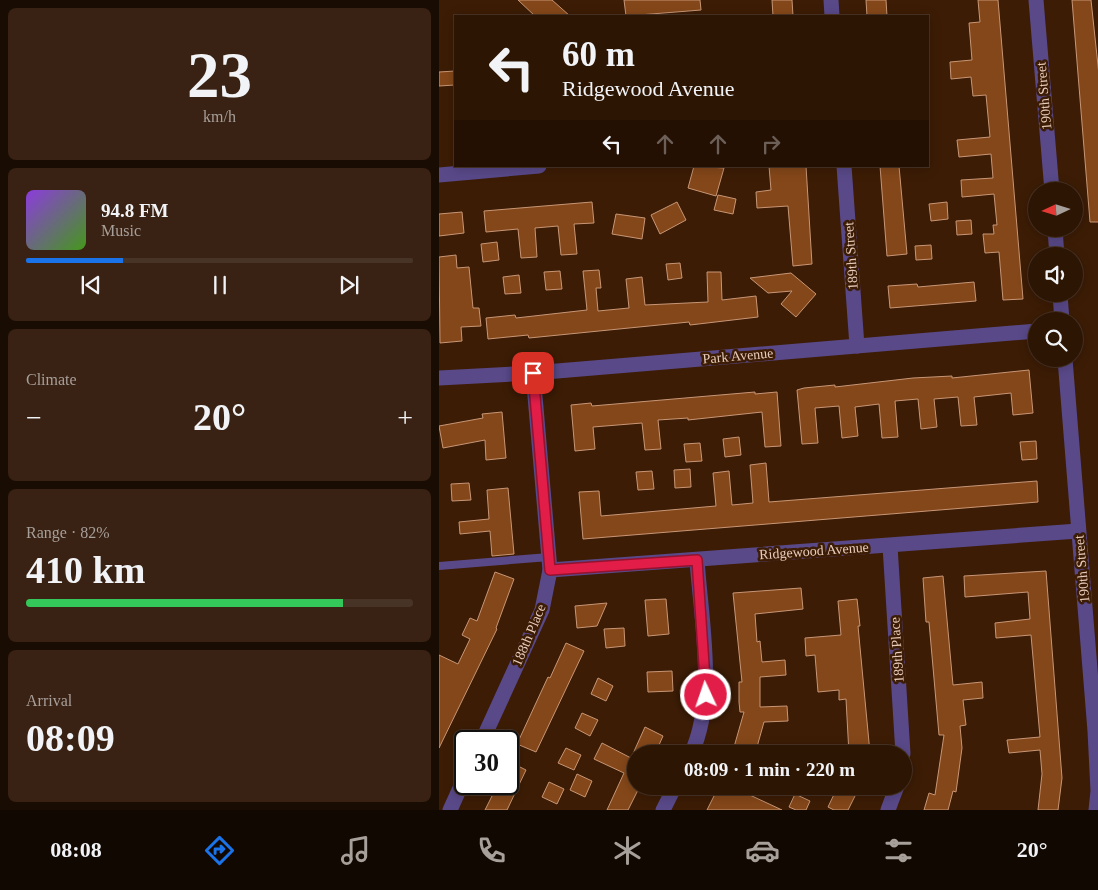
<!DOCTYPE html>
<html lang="en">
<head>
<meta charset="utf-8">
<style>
	:root { --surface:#2d1504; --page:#392213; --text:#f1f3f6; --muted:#a79f9a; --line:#483426; --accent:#1a73e8 }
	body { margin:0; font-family:Georgia,serif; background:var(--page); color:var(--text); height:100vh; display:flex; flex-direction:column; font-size:19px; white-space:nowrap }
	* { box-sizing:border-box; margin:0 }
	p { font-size:16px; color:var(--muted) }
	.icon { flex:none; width:28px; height:28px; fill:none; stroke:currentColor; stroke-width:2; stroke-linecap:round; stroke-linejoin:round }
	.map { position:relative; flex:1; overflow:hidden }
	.panel { display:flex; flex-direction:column; gap:8px; padding:8px; background:#190c02; width:439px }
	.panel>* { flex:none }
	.guide { position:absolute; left:15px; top:15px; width:475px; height:152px; border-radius:0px; box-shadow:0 2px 12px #0003,0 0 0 1px var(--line); background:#2d1504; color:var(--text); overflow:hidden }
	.needle { width:32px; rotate:266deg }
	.buttons { position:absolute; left:589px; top:182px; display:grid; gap:10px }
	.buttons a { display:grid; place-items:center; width:55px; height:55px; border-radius:50%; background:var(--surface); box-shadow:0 2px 12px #0003,0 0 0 1px var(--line); font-size:25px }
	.speed { position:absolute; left:15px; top:730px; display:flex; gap:10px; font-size:25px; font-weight:700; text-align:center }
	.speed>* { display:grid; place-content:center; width:65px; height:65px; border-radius:50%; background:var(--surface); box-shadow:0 2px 12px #0003,0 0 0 1px var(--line); line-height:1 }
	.speed .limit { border:2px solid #111; border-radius:8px; background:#fff; color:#111 }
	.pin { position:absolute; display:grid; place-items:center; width:42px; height:42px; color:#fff; margin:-21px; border-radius:10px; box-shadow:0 2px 8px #0006 }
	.me { position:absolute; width:55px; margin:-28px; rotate:357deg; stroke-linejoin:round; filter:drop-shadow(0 0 4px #0008) }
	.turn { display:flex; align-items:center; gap:18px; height:105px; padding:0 25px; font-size:22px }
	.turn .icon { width:65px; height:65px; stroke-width:2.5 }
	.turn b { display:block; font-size:35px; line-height:42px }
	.lanes { display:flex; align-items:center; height:48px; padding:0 25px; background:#0003; justify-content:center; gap:25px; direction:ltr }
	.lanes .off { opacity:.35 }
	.big { font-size:38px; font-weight:800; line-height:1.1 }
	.panel .tile { flex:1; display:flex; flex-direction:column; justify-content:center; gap:8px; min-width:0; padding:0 18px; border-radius:8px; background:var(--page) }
	.panel .dial { align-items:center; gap:0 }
	.dial b { font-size:65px; line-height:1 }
	.song { display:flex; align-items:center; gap:15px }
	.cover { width:60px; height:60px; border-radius:8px; background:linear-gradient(135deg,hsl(270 70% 55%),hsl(100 70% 35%)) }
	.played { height:5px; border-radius:2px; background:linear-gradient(90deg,var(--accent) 25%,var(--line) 25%) }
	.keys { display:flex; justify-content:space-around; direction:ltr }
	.heat { display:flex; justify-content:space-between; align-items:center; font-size:28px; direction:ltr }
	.charge { height:8px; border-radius:4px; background:linear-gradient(90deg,#34c759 82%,var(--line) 0) }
	.trip { position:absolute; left:188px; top:745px; width:285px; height:50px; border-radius:25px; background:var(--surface); box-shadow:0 2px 12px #0003,0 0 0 1px var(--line); font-weight:800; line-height:50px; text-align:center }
	.dock { display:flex; height:80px; justify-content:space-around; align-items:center; background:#120802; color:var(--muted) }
	.dock .icon { width:35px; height:35px }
	.dock .on { color:var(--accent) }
	.dock b { font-size:22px; color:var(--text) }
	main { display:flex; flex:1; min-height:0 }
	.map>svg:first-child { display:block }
	.building { fill:#844719; stroke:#c89676 }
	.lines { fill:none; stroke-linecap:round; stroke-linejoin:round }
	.lane { stroke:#594989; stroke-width:8 }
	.street { stroke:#594989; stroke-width:15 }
	.route-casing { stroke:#92132f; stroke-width:12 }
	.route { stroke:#e11d48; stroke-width:9 }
	.labels { text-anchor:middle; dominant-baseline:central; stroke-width:5; stroke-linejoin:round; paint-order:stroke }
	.street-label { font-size:14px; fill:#e8cdbc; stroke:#3c1c05 }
</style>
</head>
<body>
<main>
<section class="panel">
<div class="tile dial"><b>23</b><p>km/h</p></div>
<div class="tile">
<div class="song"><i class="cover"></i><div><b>94.8 FM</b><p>Music</p></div></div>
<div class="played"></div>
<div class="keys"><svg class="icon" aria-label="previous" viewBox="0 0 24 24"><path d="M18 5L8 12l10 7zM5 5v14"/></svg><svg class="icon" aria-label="pause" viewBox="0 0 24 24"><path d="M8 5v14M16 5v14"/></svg><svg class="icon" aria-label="next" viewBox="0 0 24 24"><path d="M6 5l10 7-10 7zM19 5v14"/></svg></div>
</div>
<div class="tile"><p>Climate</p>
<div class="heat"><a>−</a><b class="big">20°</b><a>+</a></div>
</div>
<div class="tile"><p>Range · 82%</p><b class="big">410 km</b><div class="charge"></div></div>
<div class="tile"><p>Arrival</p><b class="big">08:09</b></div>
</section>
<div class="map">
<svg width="660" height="810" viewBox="0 0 660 810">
	<rect width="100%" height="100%" fill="#3c1c05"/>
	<!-- building -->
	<g class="building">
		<polygon points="79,0 113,0 131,16 96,16"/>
		<polygon points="185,0 261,0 262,10 187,16"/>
		<polygon points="333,0 353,0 354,16 334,16"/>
		<polygon points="427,0 447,0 448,16 428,16"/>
		<polygon points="539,0 559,0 584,299 564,300 560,252 546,253 544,234 555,234 554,225 558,225 555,194 523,197 522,180 554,178 552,154 520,157 518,140 551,137 547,95 534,96 532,77 512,79 511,62 533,60 530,23 541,22"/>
		<polygon points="633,0 652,0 660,75 660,222 651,222"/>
		<polygon points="16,71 16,85 0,86 0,72"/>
		<polygon points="255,166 285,168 277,196 249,188"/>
		<polygon points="330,166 367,166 373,264 354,266 349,206 318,208 317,192 332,190"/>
		<polygon points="441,166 460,166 468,254 448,256"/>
		<polygon points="279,195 297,199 294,214 275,210"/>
		<polygon points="153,202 155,223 135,224 138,254 122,255 119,226 96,228 98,257 82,258 79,229 47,232 45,211"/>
		<polygon points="238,202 247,220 221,234 212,215"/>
		<polygon points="508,202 509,219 492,221 490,204"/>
		<polygon points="23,212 25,233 0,236 0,214"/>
		<polygon points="177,214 206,218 203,239 173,234"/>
		<polygon points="532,220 533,234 518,235 517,221"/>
		<polygon points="58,242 60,260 44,262 42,244"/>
		<polygon points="492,245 493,259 477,260 476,246"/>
		<polygon points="17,255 18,268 30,267 34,308 40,308 42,326 22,327 23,341 1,343 0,257"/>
		<polygon points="241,263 243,278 229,280 227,264"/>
		<polygon points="160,270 162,288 157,288 159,311 190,308 187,279 203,277 206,305 269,302 268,272 282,272 283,300 317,296 319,317 251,325 250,322 90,338 89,335 49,339 47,318 76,315 77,318 148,310 144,271"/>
		<polygon points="121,271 123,289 107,290 105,272"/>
		<polygon points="352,273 377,294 357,317 342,304 353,291 329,293 311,278"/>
		<polygon points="80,275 82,293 66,294 64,277"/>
		<polygon points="535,282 537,301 451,308 449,286 478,284 479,287"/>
		<polygon points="590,370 594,413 574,415 572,393 535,397 538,425 522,426 519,397 495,399 498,427 482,429 479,399 456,401 459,437 443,438 440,404 416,407 419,436 403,438 400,406 376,408 379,443 363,444 358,390 365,388 396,385 396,387 474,378 513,376 513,378"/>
		<polygon points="316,392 316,394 338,392 342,446 326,447 323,412 249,420 249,418 219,420 222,449 206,450 203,423 154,427 156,449 136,451 132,405 152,403 153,406"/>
		<polygon points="63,412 67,458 47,460 46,440 4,448 0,426 44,418 43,414"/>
		<polygon points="300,437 302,455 286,457 284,439"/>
		<polygon points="597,441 598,459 583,460 581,442"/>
		<polygon points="261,443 263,461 247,462 245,444"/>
		<polygon points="327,463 330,502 598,481 599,502 144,539 140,492 160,491 162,516 277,506 274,473 290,471 293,505 314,503 311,465"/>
		<polygon points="251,469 252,487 236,488 235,470"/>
		<polygon points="213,471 215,489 199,490 197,472"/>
		<polygon points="30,483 32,500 13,501 12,484"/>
		<polygon points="69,488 75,554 53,556 51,531 21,534 20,522 50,519 48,490"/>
		<polygon points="607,571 623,778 619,810 599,810 603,774 601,750 570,753 568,740 601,737 592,635 557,638 556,623 591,619 589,592 526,597 525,576"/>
		<polygon points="56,572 75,579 57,628 58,629 0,748 0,655 19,664 31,639 23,635 31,618 38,621"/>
		<polygon points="504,576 514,685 543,682 544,698 524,700 527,725 521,726 523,748 517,792 514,791 509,810 485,810 490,793 496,795 505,735 500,735 490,622 487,622 484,578"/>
		<polygon points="362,588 364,609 316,614 318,642 321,641 323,662 346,660 347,675 321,677 321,707 348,706 349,721 325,722 316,754 293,754 305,712 301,712 300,702 300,682 303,682 294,593"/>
		<polygon points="227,599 230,634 209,636 206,600"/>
		<polygon points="418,599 421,626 419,626 431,753 410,754 407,699 400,700 400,690 379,692 376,655 367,656 366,638 402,635 399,601"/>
		<polygon points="168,603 158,626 138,628 136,606"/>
		<polygon points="185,628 186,646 167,648 165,629"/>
		<polygon points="127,643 145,651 97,752 78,744 109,677 111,678"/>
		<polygon points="233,671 234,691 209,692 208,672"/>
		<polygon points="159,678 174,686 167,701 152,694"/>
		<polygon points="143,713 159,720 151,736 136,728"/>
		<polygon points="206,727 224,736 216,754 196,754 196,786 201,786 189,810 168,810 185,773 155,759 163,743 192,758"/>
		<polygon points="127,748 142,755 135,770 119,763"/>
		<polygon points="69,761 87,770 68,810 46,810 59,784 69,784"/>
		<polygon points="138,774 153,781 146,797 131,790"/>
		<polygon points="110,782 125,789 118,804 103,797"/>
		<polygon points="280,786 302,786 300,790 343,810 268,810"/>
		<polygon points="399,786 421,786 409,810 395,810 389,807"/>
		<polygon points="356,794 371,801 367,810 357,810 350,807"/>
	</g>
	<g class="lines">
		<!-- lane -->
		<polyline class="lane" points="0,566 110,557"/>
		<!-- street -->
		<g class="street">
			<polyline points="392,0 393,16"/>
			<polyline points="597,0 613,191"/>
			<polyline points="405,166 418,346"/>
			<polyline points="0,175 100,166"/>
			<polyline points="616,229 618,256"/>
			<polyline points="621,294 623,321"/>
			<polyline points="626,359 656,731 659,791 657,810"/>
			<polyline points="0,378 94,373 598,331"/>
			<polyline points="451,546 464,754"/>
			<polyline points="111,570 639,531"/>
			<polyline points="43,741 103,610 111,570 94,373"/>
			<path d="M 252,754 C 278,699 262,620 258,560"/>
			<polyline points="11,810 26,777"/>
			<polyline points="224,810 236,786"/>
			<polyline points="449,810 458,786"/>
		</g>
	</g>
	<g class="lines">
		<defs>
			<polyline id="route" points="94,373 111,570 258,560 267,695"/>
		</defs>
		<!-- route casing -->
		<use href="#route" class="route-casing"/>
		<!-- route -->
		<use href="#route" class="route"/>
	</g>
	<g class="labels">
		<!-- street labels -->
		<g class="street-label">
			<text transform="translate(605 96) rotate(-95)">190th Street</text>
			<text transform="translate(412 256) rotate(-94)">189th Street</text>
			<text transform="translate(299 356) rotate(-5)">Park Avenue</text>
			<text transform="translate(375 551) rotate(-4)">Ridgewood Avenue</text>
			<text transform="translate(643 569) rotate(-95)">190th Street</text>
			<text transform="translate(90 635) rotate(-67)">188th Place</text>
			<text transform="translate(458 650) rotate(-94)">189th Place</text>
		</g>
	</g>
</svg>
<div class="buttons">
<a><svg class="needle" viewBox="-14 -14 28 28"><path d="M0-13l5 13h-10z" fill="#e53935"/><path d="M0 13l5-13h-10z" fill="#a79f9a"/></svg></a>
<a><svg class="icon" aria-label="sound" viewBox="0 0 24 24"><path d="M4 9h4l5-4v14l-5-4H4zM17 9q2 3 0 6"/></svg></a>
<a><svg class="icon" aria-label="search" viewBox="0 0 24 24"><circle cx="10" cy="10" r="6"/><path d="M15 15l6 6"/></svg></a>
</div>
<div class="speed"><div class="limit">30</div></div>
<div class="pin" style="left:94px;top:373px;background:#d93025"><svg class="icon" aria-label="arrive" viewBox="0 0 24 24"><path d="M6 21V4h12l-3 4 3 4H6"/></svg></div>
<svg class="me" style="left:267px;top:695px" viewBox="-20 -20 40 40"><circle r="17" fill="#e11d48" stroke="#fff" stroke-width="3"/><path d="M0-11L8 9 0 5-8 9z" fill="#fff"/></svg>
<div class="trip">08:09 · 1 min · 220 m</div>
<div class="guide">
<div class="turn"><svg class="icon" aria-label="left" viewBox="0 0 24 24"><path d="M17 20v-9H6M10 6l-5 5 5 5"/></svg><div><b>60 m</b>Ridgewood Avenue</div></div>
<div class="lanes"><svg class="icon" aria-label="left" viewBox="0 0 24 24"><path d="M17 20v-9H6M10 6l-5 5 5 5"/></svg><svg class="icon off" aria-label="ahead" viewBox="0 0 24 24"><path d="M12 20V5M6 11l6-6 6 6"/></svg><svg class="icon off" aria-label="ahead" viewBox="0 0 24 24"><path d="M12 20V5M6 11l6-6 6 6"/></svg><svg class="icon off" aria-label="right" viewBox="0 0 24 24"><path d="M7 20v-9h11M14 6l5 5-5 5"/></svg></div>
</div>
</div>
</main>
<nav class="dock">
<b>08:08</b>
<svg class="icon on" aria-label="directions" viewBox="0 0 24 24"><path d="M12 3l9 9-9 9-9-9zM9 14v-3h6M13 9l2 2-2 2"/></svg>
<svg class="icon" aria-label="music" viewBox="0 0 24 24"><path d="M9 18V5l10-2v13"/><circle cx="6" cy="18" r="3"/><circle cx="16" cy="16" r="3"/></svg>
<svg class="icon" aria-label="phone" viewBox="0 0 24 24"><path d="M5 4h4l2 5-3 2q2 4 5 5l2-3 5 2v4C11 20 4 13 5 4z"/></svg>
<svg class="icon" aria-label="climate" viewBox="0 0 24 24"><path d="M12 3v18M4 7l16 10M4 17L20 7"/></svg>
<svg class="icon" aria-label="car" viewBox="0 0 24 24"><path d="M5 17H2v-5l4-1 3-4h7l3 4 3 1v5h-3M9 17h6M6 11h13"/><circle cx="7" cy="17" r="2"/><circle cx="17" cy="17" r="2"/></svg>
<svg class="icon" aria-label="filters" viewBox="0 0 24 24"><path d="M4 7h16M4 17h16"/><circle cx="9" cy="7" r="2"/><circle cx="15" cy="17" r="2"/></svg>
<b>20°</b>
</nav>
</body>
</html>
